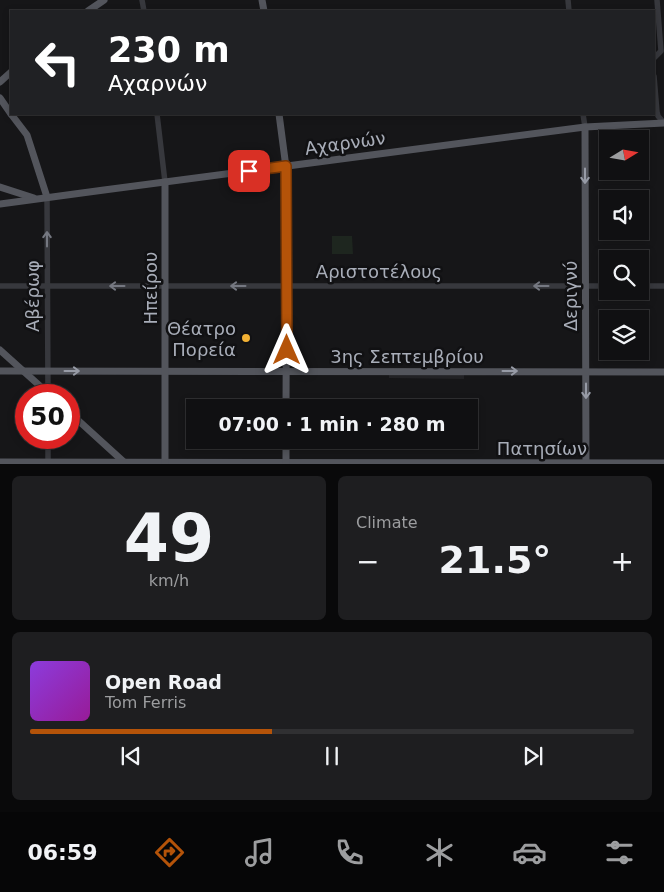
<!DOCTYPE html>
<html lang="en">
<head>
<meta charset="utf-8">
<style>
	:root { --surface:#101012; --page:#1e1e20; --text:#f1f3f6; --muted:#9c9d9f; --line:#303032; --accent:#b45309 }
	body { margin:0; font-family:"DejaVu Sans",sans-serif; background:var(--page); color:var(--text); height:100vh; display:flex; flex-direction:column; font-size:19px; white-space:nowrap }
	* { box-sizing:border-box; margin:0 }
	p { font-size:16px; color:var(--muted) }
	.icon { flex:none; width:28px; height:28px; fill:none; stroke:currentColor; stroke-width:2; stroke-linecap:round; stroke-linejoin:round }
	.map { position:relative; height:464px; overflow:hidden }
	.panel { display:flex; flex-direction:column; gap:12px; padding:12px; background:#09090a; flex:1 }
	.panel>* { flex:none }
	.hud { position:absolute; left:10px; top:10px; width:645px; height:105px; border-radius:0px; box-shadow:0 2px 8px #0003,0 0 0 1px var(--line); background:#202124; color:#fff; overflow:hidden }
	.needle { width:32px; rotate:79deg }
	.tools { position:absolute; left:599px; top:130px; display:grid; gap:10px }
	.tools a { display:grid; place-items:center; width:50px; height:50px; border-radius:0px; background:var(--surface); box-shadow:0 2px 8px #0003,0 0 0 1px var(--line); font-size:25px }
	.speed { position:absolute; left:15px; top:384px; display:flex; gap:10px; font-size:25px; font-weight:700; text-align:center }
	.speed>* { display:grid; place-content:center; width:65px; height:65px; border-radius:50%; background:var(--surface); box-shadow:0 2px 8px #0003,0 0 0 1px var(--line); line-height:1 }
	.speed .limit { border:8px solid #d22; background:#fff; color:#111 }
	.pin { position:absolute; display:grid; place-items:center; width:42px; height:42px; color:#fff; margin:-21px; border-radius:10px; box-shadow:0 2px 8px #0006 }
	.me { position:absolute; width:55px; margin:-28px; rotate:0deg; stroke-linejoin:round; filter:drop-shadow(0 0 4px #0008) }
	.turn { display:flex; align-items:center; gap:18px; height:105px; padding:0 15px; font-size:22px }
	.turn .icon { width:65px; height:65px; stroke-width:2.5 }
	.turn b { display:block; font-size:35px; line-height:42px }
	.big { font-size:38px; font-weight:600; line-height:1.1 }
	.panel .card { flex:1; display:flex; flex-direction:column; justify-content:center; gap:8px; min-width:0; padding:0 18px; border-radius:8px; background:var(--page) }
	.panel .dial { align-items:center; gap:0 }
	.dial b { font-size:65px; line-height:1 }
	.song { display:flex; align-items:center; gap:15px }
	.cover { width:60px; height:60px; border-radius:8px; background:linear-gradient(135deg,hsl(270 70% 55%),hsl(300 70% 35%)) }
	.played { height:5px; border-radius:2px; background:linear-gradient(90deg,var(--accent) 40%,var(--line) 40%) }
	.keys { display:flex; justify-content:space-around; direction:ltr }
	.heat { display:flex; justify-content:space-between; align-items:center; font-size:28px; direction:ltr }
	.panel .tiles { flex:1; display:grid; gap:12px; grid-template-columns:1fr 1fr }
	.card:last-child { grid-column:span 2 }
	.trip { position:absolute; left:186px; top:399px; width:292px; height:50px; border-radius:0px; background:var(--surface); box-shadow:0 2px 8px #0003,0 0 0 1px var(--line); font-weight:600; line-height:50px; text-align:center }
	.dock { display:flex; height:80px; justify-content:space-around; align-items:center; background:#060607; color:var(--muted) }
	.dock .icon { width:35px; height:35px }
	.dock .selected { color:var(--accent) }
	.dock b { font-size:22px; color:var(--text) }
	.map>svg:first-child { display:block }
	.built { fill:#222225 }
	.green { fill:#1e261f }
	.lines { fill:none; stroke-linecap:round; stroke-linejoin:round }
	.minor { stroke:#37383d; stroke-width:5.5 }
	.major { stroke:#53555c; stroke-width:7 }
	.oneway { stroke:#979ba6 }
	.oneway2 { stroke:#757881 }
	.route-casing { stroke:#753606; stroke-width:12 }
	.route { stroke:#b45309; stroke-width:9 }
	.poi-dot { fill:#f2b134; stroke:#111113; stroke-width:2 }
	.labels { text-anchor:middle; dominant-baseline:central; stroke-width:5; stroke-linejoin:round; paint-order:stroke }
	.street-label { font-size:18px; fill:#a8adb8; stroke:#111113 }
	.poi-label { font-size:18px; fill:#a8adb8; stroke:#111113; text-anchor:end }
</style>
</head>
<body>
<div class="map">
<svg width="664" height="465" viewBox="0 0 664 465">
	<rect width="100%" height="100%" fill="#161618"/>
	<!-- built -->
	<polygon class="built" points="389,368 464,369 464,379 389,378"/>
	<!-- green -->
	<polygon class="green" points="332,236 352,236 353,254 332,254"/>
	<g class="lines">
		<!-- minor -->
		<g class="minor">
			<polyline points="142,0 144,11"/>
			<polyline points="568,0 569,11"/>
			<polyline points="654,58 661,51 657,0"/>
			<polyline points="654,76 657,112 658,116 664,123"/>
			<polyline points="157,114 165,182"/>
			<polyline points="583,114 585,127"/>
			<polyline points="47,197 48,395"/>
			<polyline points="0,286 608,286"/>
			<polyline points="640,286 664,286"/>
			<polyline points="48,438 48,462"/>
		</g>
		<!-- major -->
		<g class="major">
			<polyline points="262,0 264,11"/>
			<polyline points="88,11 104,0"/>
			<polyline points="0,82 11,72"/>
			<polyline points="0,98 11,114"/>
			<polyline points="11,114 27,135 47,197"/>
			<polyline points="279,114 287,175 286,408"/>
			<polyline points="585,127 586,465"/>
			<polyline points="0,187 34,198"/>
			<polyline points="0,204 104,190 585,127 664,123"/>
			<polyline points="0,350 50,395"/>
			<polyline points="0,371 664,372"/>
			<polyline points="69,412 124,462"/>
			<polyline points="0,462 664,463"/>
			<polyline points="286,462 286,440"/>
			<polyline points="165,465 165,182"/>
		</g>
	</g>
	<!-- one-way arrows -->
	<defs><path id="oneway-shaft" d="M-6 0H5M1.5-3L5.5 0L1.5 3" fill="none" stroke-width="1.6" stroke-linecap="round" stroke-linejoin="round" transform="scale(1.25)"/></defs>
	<g class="oneway">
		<use href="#oneway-shaft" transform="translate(585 176) rotate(90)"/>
		<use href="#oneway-shaft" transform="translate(72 371)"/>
		<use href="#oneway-shaft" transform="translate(510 371)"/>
		<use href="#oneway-shaft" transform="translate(586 391) rotate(90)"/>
	</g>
	<g class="oneway2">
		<use href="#oneway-shaft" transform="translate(47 239) rotate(-90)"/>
		<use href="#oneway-shaft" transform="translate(117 286) rotate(180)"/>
		<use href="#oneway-shaft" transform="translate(238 286) rotate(-180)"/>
		<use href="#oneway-shaft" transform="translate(541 286) rotate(-180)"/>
	</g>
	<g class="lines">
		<defs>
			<polyline id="route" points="249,171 286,166 287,350"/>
		</defs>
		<!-- route casing -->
		<use href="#route" class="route-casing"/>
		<!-- route -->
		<use href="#route" class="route"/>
	</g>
	<!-- markers -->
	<circle class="poi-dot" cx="246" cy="338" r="5"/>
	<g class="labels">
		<!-- street labels -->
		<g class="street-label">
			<text transform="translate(345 143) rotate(-8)">Αχαρνών</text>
			<text x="379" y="271">Αριστοτέλους</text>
			<text transform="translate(150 288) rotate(-90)">Ηπείρου</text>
			<text transform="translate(32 296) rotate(-90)">Αβέρωφ</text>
			<text transform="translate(570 296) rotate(-90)">Δεριγνύ</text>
			<text x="407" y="356">3ης Σεπτεμβρίου</text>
			<text x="542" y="448">Πατησίων</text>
		</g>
		<!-- poi labels -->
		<g class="poi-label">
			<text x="236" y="328">Θέατρο<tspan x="236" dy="21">Πορεία</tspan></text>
		</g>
	</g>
</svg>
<div class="tools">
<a><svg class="needle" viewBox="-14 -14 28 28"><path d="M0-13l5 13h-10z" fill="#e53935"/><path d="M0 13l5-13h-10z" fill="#9c9d9f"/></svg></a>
<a><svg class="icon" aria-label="sound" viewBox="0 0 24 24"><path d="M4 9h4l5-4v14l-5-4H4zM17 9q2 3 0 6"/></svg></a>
<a><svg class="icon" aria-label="search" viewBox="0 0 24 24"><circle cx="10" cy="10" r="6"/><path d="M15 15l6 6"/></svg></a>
<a><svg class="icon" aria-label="layers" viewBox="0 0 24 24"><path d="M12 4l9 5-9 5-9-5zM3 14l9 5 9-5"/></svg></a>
</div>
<div class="speed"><div class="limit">50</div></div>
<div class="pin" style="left:249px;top:171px;background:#d93025"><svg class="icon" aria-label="arrive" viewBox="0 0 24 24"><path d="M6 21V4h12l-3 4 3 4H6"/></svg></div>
<svg class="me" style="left:287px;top:350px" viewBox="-20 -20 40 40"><path d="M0-17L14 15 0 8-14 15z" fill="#b45309" stroke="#fff" stroke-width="4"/></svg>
<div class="trip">07:00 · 1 min · 280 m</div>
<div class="hud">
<div class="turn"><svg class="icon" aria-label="left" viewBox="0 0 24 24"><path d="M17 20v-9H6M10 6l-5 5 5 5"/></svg><div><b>230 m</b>Αχαρνών</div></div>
</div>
</div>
<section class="panel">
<div class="tiles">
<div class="card dial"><b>49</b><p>km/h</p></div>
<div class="card"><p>Climate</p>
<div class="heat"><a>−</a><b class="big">21.5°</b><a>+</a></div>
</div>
<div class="card">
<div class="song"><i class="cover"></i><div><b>Open Road</b><p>Tom Ferris</p></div></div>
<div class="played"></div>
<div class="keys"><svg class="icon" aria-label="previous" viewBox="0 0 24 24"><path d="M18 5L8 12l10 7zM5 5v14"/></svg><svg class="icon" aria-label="pause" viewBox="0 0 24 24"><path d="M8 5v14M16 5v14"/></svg><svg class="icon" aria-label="next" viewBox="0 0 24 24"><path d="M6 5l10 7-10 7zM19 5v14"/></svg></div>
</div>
</div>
</section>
<nav class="dock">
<b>06:59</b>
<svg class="icon selected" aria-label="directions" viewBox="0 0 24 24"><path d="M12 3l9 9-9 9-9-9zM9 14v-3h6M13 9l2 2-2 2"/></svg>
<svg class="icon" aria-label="music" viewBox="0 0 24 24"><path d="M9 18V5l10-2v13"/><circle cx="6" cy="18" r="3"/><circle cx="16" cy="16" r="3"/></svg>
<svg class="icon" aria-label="phone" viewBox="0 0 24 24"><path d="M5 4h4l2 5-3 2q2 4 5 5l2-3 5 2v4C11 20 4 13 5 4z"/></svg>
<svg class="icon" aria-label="climate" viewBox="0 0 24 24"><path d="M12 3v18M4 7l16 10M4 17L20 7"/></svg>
<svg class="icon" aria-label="car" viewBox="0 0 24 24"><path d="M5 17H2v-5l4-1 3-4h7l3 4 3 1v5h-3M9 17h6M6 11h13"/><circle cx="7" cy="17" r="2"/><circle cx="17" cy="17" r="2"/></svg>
<svg class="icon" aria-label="filters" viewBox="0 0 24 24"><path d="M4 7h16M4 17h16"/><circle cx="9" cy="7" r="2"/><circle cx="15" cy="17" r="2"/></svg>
</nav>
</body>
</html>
